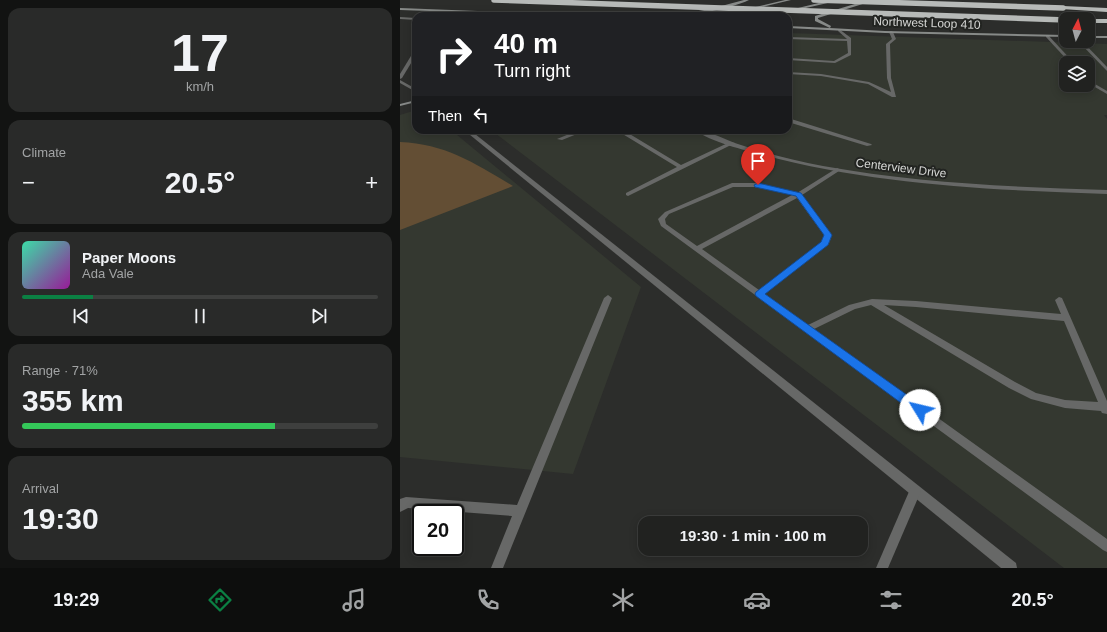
<!DOCTYPE html>
<html lang="en">
<head>
<meta charset="utf-8">
<style>
	:root { --surface:#212220; --page:#292a29; --text:#f1f3f6; --muted:#a2a4a5; --line:#3e3f3e; --accent:#0b8043 }
	body { margin:0; font-family:Arial,sans-serif; background:var(--page); color:var(--text); height:100vh; display:flex; flex-direction:column; font-size:15px; white-space:nowrap }
	* { box-sizing:border-box; margin:0 }
	p { font-size:13px; color:var(--muted) }
	.icon { flex:none; width:22px; height:22px; fill:none; stroke:currentColor; stroke-width:2; stroke-linecap:round; stroke-linejoin:round }
	.map { position:relative; flex:1; overflow:hidden }
	.details { display:flex; flex-direction:column; gap:8px; padding:8px; background:#121312; width:400px }
	.details>* { flex:none }
	.banner { position:absolute; left:12px; top:12px; width:380px; height:122px; border-radius:12px; box-shadow:0 2px 10px #0003,0 0 0 1px var(--line); background:#202124; color:#fff; overflow:hidden }
	.needle { width:26px; rotate:6deg }
	.tools { position:absolute; left:659px; top:12px; display:grid; gap:8px }
	.tools a { display:grid; place-items:center; width:36px; height:36px; border-radius:8px; background:var(--surface); box-shadow:0 2px 10px #0003,0 0 0 1px var(--line); font-size:20px }
	.speed { position:absolute; left:12px; top:504px; display:flex; gap:8px; font-size:20px; font-weight:700; text-align:center }
	.speed>* { display:grid; place-content:center; width:52px; height:52px; border-radius:50%; background:var(--surface); box-shadow:0 2px 10px #0003,0 0 0 1px var(--line); line-height:1 }
	.speed .limit { border:2px solid #111; border-radius:6px; background:#fff; color:#111 }
	.pin { position:absolute; display:grid; place-items:center; width:34px; height:34px; color:#fff; margin:-41px -17px; border-radius:50% 50% 50% 0; rotate:-45deg; box-shadow:0 0 4px #0007 }
	.pin .icon { rotate:45deg }
	.me { position:absolute; width:44px; margin:-22px; rotate:306deg; stroke-linejoin:round; filter:drop-shadow(0 0 3px #0008) }
	.turn { display:flex; align-items:center; gap:14px; height:84px; padding:0 16px; font-size:18px }
	.turn .icon { width:52px; height:52px; stroke-width:2.5 }
	.turn b { display:block; font-size:28px; line-height:34px }
	.then { display:flex; align-items:center; height:38px; padding:0 16px; background:#0003; gap:8px; font-size:15px }
	.big { font-size:30px; font-weight:800; line-height:1.1 }
	.details .card { flex:1; display:flex; flex-direction:column; justify-content:center; gap:6px; min-width:0; padding:0 14px; border-radius:12px; background:var(--page) }
	.details .dial { align-items:center; gap:0 }
	.dial b { font-size:52px; line-height:1 }
	.song { display:flex; align-items:center; gap:12px }
	.cover { width:48px; height:48px; border-radius:6px; background:linear-gradient(135deg,hsl(160 70% 55%),hsl(300 70% 35%)) }
	.played { height:4px; border-radius:2px; background:linear-gradient(90deg,var(--accent) 20%,var(--line) 20%) }
	.keys { display:flex; justify-content:space-around; direction:ltr }
	.heat { display:flex; justify-content:space-between; align-items:center; font-size:22px; direction:ltr }
	.charge { height:6px; border-radius:3px; background:linear-gradient(90deg,#34c759 71%,var(--line) 0) }
	.trip { position:absolute; left:238px; top:516px; width:230px; height:40px; border-radius:12px; background:var(--surface); box-shadow:0 2px 10px #0003,0 0 0 1px var(--line); font-weight:800; line-height:40px; text-align:center }
	.tabs { display:flex; height:64px; justify-content:space-around; align-items:center; background:#0d0e0d; color:var(--muted) }
	.tabs .icon { width:28px; height:28px }
	.tabs .on { color:var(--accent) }
	.tabs b { font-size:18px; color:var(--text) }
	main { display:flex; flex:1; min-height:0 }
	.map>svg:first-child { display:block }
	.built { fill:#343830; fill-rule:evenodd }
	.green { fill:#634e34 }
	.lines { fill:none; stroke-linecap:round; stroke-linejoin:round }
	.service { fill:#676867; fill-rule:evenodd }
	.minor { fill:#676867; fill-rule:evenodd }
	.secondary { fill:#878a88; fill-rule:evenodd }
	.motorway { fill:#b7bab8; fill-rule:evenodd }
	.motorway-bridge { stroke:#b7bab8; stroke-width:5.5 }
	.route { fill:#1a73e8; stroke:#114b97 }
	.labels { text-anchor:middle; dominant-baseline:central; stroke-width:4; stroke-linejoin:round; paint-order:stroke }
	.far-street-label { font-size:12px; fill:#d5d6d4; stroke:#222421 }
</style>
</head>
<body>
<main>
<section class="details">
<div class="card dial"><b>17</b><p>km/h</p></div>
<div class="card"><p>Climate</p>
<div class="heat"><a>−</a><b class="big">20.5°</b><a>+</a></div>
</div>
<div class="card">
<div class="song"><i class="cover"></i><div><b>Paper Moons</b><p>Ada Vale</p></div></div>
<div class="played"></div>
<div class="keys"><svg class="icon" aria-label="previous" viewBox="0 0 24 24"><path d="M18 5L8 12l10 7zM5 5v14"/></svg><svg class="icon" aria-label="pause" viewBox="0 0 24 24"><path d="M8 5v14M16 5v14"/></svg><svg class="icon" aria-label="next" viewBox="0 0 24 24"><path d="M6 5l10 7-10 7zM19 5v14"/></svg></div>
</div>
<div class="card"><p>Range · 71%</p><b class="big">355 km</b><div class="charge"></div></div>
<div class="card"><p>Arrival</p><b class="big">19:30</b></div>
</section>
<div class="map">
<svg width="707" height="568" viewBox="0 0 707 568">
	<rect width="100%" height="100%" fill="#2c2d2b"/>
	<!-- built -->
	<g class="built">
		<path d="M 388,33 L 707,44 L 707,115 L 704,115 L 707,119 L 707,568 L 664,568 L 91,130 L 388,130 ZM 666,63 L 688,63 L 688,85 L 666,85 Z"/>
		<polygon points="16,110 16,130 51,130 241,287 173,474 0,457 0,115"/>
	</g>
	<!-- green -->
	<path class="green" d="M 0,142 C 46,144 74,163 113,186 L 0,230 Z"/>
	<g class="lines">
		<!-- service -->
		<g class="service">
			<polygon points="49,10 52,11 45,16 41,16"/>
			<polygon points="0,17 16,18 16,20 0,19"/>
			<polygon points="439,29 451,38 451,55 435,63 388,60 388,58 434,61 448,53 447,41 388,39 388,37 447,39 438,31"/>
			<polygon points="491,31 493,32 496,39 490,44 491,78 496,97 492,97 468,84 421,76 388,74 388,72 421,74 469,82 491,92 487,78 486,44 492,39 489,32"/>
			<polygon points="16,50 16,55 2,78 0,79 0,74 14,51"/>
			<polygon points="0,80 16,89 16,92 0,83"/>
			<polygon points="388,118 471,144 472,145 467,146 388,122"/>
			<polygon points="64,130 70,130 616,563 617,568 601,568"/>
			<polygon points="179,130 187,130 162,140 157,139"/>
			<polygon points="216,130 223,130 281,165 330,142 335,143 228,196 226,195 226,193 277,167"/>
			<path d="M 437,168 L 439,169 L 439,171 L 402,195 L 432,235 L 429,243 L 365,294 L 408,325 L 449,305 L 472,299 L 516,301 L 661,314 L 655,300 L 659,297 L 662,298 L 707,401 L 707,414 L 702,413 L 701,411 L 665,408 L 631,399 L 609,388 L 471,305 L 455,309 L 414,329 L 707,539 L 707,552 L 703,550 L 261,226 L 258,219 L 265,212 L 332,183 L 358,183 L 397,193 ZM 333,187 L 358,187 L 392,195 L 297,246 L 266,224 L 265,219 L 269,214 ZM 397,198 L 424,235 L 422,242 L 359,290 L 302,249 ZM 484,305 L 516,307 L 664,321 L 698,402 L 665,400 L 636,393 L 615,382 Z"/>
			<polygon points="208,295 212,298 103,568 91,568 112,516 8,508 0,512 0,499 6,497 117,505 204,298"/>
		</g>
		<!-- minor -->
		<g class="minor">
			<polygon points="646,35 648,35 674,63 670,63 646,37"/>
			<polygon points="678,41 682,41 707,67 707,71"/>
			<polygon points="688,80 707,91 707,94 688,83"/>
			<path d="M 295,130 C 309,130 327,141 341,145 C 368,154 396,161 423,166 C 517,183 612,187 707,190 L 707,194 C 591,190 476,185 363,155 C 345,150 310,142 295,130 Z"/>
			<polygon points="515,486 519,487 521,491 488,568 476,568 511,487"/>
		</g>
		<!-- secondary -->
		<g class="secondary">
			<path d="M 344,0 L 349,0 C 330,9 291,16 270,16 L 310,9 Z"/>
			<polygon points="385,0 391,0 325,16 318,16"/>
			<polygon points="431,0 432,2 371,16 365,16"/>
			<polygon points="468,0 469,2 418,18 418,19 431,26 430,28 485,31 666,35 666,37 485,33 388,28 388,26 430,28 415,21 415,16"/>
			<polygon points="0,8 179,15 181,16 0,10"/>
			<rect x="688" y="36" width="19" height="2"/>
			<polygon points="16,100 16,102 0,106 0,104"/>
		</g>
		<!-- motorway -->
		<g class="motorway">
			<polygon points="663,6 707,8 707,12 661,9 661,7"/>
			<rect x="688" y="19" width="19" height="4"/>
		</g>
		<!-- motorway-bridge -->
		<g class="motorway-bridge">
			<polyline points="94,0 666,20"/>
			<polyline points="414,0 663,8"/>
		</g>
	</g>
	<!-- route -->
	<polygon class="route" points="358,183 401,193 432,235 428,245 365,294 524,407 525,410 524,414 520,415 516,414 356,296 355,294 356,292 421,242 424,235 396,196 355,187 354,185"/>
	<g class="labels">
		<!-- far-street labels -->
		<g class="far-street-label">
			<text transform="translate(527 23) rotate(2)">Northwest Loop 410</text>
			<text transform="translate(501 168) rotate(7)">Centerview Drive</text>
		</g>
	</g>
</svg>
<div class="tools">
<a><svg class="needle" viewBox="-14 -14 28 28"><path d="M0-13l5 13h-10z" fill="#e53935"/><path d="M0 13l5-13h-10z" fill="#a2a4a5"/></svg></a>
<a><svg class="icon" aria-label="layers" viewBox="0 0 24 24"><path d="M12 4l9 5-9 5-9-5zM3 14l9 5 9-5"/></svg></a>
</div>
<div class="speed"><div class="limit">20</div></div>
<div class="pin" style="left:358px;top:185px;background:#d93025"><svg class="icon" aria-label="arrive" viewBox="0 0 24 24"><path d="M6 21V4h12l-3 4 3 4H6"/></svg></div>
<svg class="me" style="left:520px;top:410px" viewBox="-20 -20 40 40"><circle r="19" fill="#fff"/><path d="M0-13L10 11 0 6-10 11z" fill="#1a73e8"/></svg>
<div class="trip">19:30 · 1 min · 100 m</div>
<div class="banner">
<div class="turn"><svg class="icon" aria-label="right" viewBox="0 0 24 24"><path d="M7 20v-9h11M14 6l5 5-5 5"/></svg><div><b>40 m</b>Turn right</div></div>
<div class="then">Then<svg class="icon" aria-label="left" viewBox="0 0 24 24"><path d="M17 20v-9H6M10 6l-5 5 5 5"/></svg></div>
</div>
</div>
</main>
<nav class="tabs">
<b>19:29</b>
<svg class="icon on" aria-label="directions" viewBox="0 0 24 24"><path d="M12 3l9 9-9 9-9-9zM9 14v-3h6M13 9l2 2-2 2"/></svg>
<svg class="icon" aria-label="music" viewBox="0 0 24 24"><path d="M9 18V5l10-2v13"/><circle cx="6" cy="18" r="3"/><circle cx="16" cy="16" r="3"/></svg>
<svg class="icon" aria-label="phone" viewBox="0 0 24 24"><path d="M5 4h4l2 5-3 2q2 4 5 5l2-3 5 2v4C11 20 4 13 5 4z"/></svg>
<svg class="icon" aria-label="climate" viewBox="0 0 24 24"><path d="M12 3v18M4 7l16 10M4 17L20 7"/></svg>
<svg class="icon" aria-label="car" viewBox="0 0 24 24"><path d="M5 17H2v-5l4-1 3-4h7l3 4 3 1v5h-3M9 17h6M6 11h13"/><circle cx="7" cy="17" r="2"/><circle cx="17" cy="17" r="2"/></svg>
<svg class="icon" aria-label="filters" viewBox="0 0 24 24"><path d="M4 7h16M4 17h16"/><circle cx="9" cy="7" r="2"/><circle cx="15" cy="17" r="2"/></svg>
<b>20.5°</b>
</nav>
</body>
</html>
